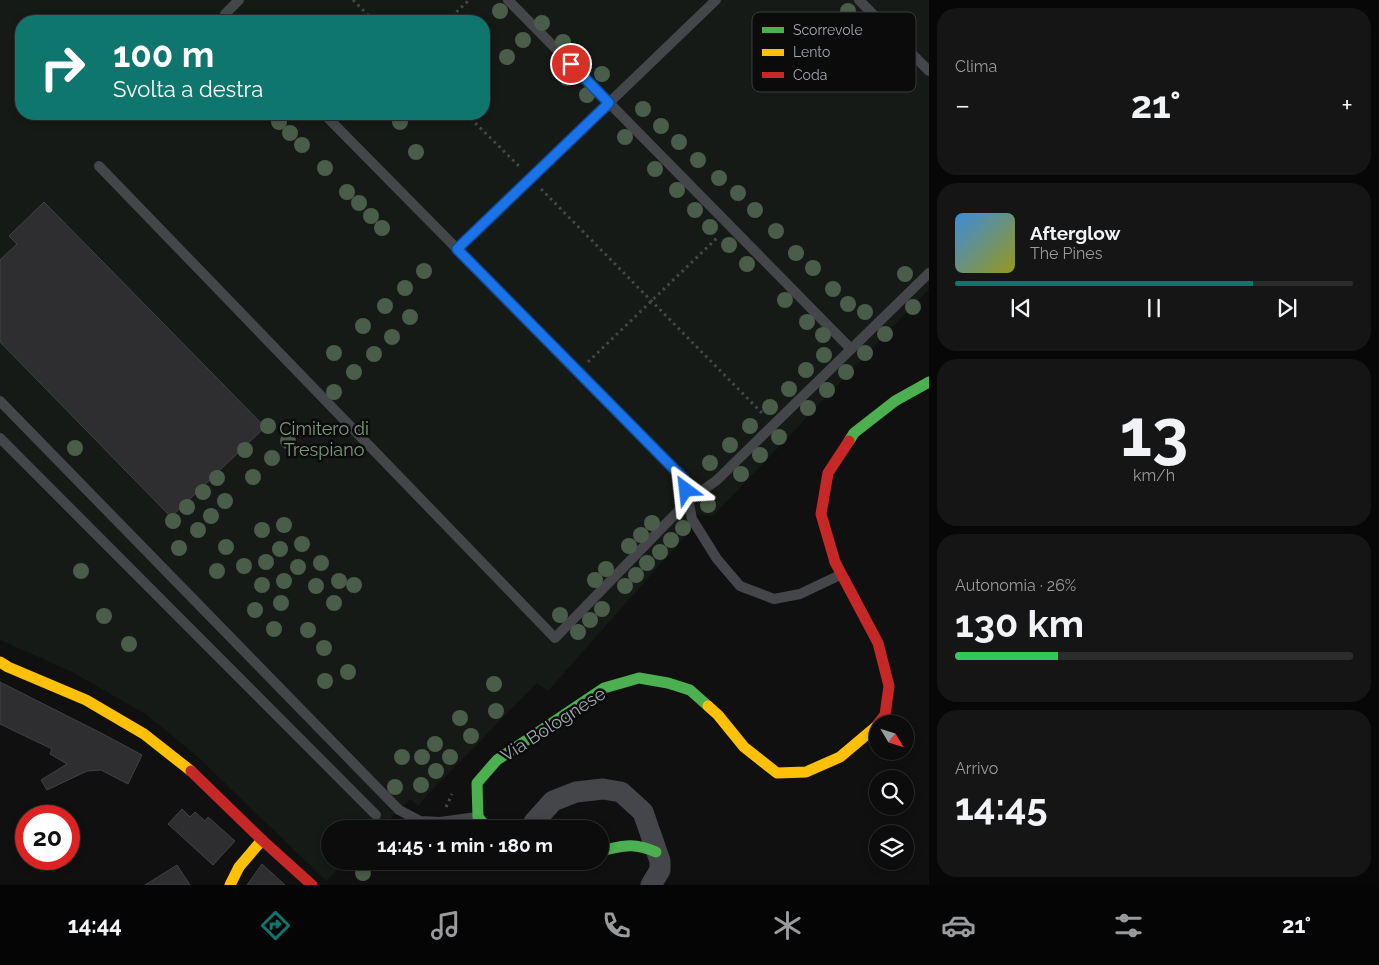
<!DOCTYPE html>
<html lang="it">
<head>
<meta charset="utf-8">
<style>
	:root { --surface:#0c0c0c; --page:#151515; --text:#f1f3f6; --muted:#9a9b9d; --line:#2c2c2d; --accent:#0f766e }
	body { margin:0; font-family:Raleway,sans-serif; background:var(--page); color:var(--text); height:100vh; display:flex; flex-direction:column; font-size:19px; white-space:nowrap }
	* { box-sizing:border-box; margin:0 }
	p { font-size:16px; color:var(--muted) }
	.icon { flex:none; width:28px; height:28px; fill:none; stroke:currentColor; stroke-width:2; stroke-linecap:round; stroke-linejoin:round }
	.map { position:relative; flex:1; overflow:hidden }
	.details { display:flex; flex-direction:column; gap:8px; padding:8px; background:#070707; width:450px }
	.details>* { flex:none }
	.hud { position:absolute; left:15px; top:15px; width:475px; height:105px; border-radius:20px; box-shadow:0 2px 8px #0003,0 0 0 1px var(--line); background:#0f766e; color:#fff; overflow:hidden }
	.needle { width:32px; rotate:128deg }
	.fabs { position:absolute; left:869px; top:715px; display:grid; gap:10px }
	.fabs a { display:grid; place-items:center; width:45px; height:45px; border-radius:50%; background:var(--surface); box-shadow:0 2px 8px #0003,0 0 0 1px var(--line); font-size:25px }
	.speed { position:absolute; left:15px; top:805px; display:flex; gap:10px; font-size:25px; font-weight:700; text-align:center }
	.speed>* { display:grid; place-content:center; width:65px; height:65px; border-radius:50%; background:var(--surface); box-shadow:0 2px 8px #0003,0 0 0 1px var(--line); line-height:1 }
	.speed .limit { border:8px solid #d22; background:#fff; color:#111 }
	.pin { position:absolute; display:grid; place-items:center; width:42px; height:42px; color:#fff; margin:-21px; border:2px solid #fff; border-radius:50%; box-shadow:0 1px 5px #0007 }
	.me { position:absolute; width:55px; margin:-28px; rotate:330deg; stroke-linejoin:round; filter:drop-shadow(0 0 4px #0008) }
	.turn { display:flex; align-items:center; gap:18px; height:105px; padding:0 15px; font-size:22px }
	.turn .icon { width:65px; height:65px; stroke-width:2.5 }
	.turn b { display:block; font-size:35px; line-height:42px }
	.big { font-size:38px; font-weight:700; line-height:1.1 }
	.details .tile { flex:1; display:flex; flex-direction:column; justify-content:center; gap:8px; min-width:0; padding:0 18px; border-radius:20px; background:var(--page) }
	.details .dial { align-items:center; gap:0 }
	.dial b { font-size:65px; line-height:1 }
	.song { display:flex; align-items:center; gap:15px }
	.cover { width:60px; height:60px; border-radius:8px; background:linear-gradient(135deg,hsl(210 70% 55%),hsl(60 70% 35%)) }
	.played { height:5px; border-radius:2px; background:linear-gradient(90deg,var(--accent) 75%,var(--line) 75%) }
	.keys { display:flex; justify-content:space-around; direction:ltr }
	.heat { display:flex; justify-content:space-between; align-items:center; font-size:28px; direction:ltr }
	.charge { height:8px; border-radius:4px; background:linear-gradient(90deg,#34c759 26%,var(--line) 0) }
	.trip { position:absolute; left:321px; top:820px; width:288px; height:50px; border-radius:25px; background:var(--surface); box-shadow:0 2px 8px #0003,0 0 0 1px var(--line); font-weight:700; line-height:50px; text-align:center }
	.dock { display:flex; height:80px; justify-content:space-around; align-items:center; background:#050505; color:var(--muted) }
	.dock .icon { width:35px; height:35px }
	.dock .active { color:var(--accent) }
	.dock b { font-size:22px; color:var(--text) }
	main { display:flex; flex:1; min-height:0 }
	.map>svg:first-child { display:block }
	.green { fill:#151a16; fill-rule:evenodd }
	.building { fill:#2e2e30; stroke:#404143 }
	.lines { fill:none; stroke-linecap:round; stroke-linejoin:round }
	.path { stroke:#46474a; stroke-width:3; stroke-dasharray:2.5 4; stroke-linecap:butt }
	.lane { stroke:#444649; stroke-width:10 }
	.street { stroke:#444649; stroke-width:21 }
	.fast { stroke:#4caf50; stroke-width:11 }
	.slow { stroke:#ffc107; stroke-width:11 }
	.jam { stroke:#c62828; stroke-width:11 }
	.tree { fill:#4a5c4a }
	.route-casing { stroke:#114b97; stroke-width:12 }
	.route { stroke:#1a73e8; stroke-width:9 }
	.labels { text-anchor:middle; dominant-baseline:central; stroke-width:5; stroke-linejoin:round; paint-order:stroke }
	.park-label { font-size:18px; fill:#7a9a7a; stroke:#0b0b0c }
	.street-label { font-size:18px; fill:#a2a7b0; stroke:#0b0b0c }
	.key { fill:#0b0b0c; stroke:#383a3d; stroke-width:1 }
	.key-label { font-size:14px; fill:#a2a7b0 }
</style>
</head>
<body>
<main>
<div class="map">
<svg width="929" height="885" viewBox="0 0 929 885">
	<rect width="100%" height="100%" fill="#101010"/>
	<!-- green -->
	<path class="green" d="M 0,0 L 929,0 L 929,289 L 713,516 L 697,514 L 687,523 L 687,534 L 548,691 L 537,683 L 431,791 L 418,806 L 410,799 L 380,829 L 330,829 L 330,861 L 346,861 L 326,881 L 199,758 L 147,715 L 72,672 L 0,640 ZM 21,21 L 484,21 L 484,114 L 21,114 Z"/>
	<!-- building -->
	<g class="building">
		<polygon points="44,202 265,427 171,517 0,342 0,260 17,244 9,236"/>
		<polygon points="0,682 101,733 142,755 128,784 101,770 87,771 47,790 41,780 67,764 50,754 52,749 0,724"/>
		<polygon points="182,809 190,817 195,812 205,821 208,817 235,841 213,865 168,824"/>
		<polygon points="262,864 285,885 247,885"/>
		<polygon points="177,865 190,885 145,885"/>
	</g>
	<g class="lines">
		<!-- path -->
		<g class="path">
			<polyline points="353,0 374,21"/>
			<polyline points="447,21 469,0"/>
			<polyline points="466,114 521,168"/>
			<polyline points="541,189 763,414"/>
			<polyline points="588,362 719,236"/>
			<polyline points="446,807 452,794"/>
			<polyline points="492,861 530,866 581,865"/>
		</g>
		<!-- lane -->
		<g class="lane">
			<polyline points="508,0 851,349"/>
			<polyline points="859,0 929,71"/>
			<polyline points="233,21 225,14 239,0"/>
			<polyline points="324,114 684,479 692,519 717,559 740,586 774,599 800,594 840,575"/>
			<polyline points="99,166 555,638 688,501 717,480 929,273"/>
			<polyline points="457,249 716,0"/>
			<polyline points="0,401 399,810 420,821 440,822 477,817"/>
			<polyline points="0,438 376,815"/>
		</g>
		<!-- street -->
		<polyline class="street" points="534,829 534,822 553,801 576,792 603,789 621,792 643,812 660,861 660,870 651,885"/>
		<!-- fast -->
		<g class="fast">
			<polyline points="849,441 854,433 895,401 929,382"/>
			<polyline points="488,829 478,817 477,783 497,760 604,688 639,678 668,683 690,690 708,706"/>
			<path d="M 600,851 C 624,846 632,842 656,852"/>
		</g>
		<!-- slow -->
		<g class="slow">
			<polyline points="0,662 8,667 86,700 144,734 191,771"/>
			<polyline points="708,706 718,715 744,747 777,773 806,772 840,757 878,725"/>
			<polyline points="230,885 239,867 262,840"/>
		</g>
		<!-- jam -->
		<g class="jam">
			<polyline points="849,441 828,473 821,514 835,562 878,643 889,686 885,715 878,724"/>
			<polyline points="191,771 262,840 312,885"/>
		</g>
	</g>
	<!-- trees -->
	<g class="tree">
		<circle cx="500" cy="11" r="8"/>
		<circle cx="848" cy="11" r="8"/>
		<circle cx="542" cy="23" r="8"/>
		<circle cx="523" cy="40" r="8"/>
		<circle cx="563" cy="42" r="8"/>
		<circle cx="507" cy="57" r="8"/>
		<circle cx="602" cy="74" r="8"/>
		<circle cx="567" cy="78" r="8"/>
		<circle cx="587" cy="95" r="8"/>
		<circle cx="643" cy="109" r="8"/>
		<circle cx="279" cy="122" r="8"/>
		<circle cx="400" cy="122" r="8"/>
		<circle cx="661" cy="126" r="8"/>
		<circle cx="290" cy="133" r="8"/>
		<circle cx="625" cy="137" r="8"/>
		<circle cx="679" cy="142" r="8"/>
		<circle cx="302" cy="145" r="8"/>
		<circle cx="416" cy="152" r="8"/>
		<circle cx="698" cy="160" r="8"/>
		<circle cx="325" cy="168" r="8"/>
		<circle cx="655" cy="169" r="8"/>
		<circle cx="719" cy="178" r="8"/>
		<circle cx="677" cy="190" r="8"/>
		<circle cx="347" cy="192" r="8"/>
		<circle cx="738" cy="193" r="8"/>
		<circle cx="359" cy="203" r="8"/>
		<circle cx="695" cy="210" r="8"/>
		<circle cx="755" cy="210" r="8"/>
		<circle cx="371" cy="216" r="8"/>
		<circle cx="710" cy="227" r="8"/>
		<circle cx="382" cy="228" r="8"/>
		<circle cx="776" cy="231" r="8"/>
		<circle cx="729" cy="245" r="8"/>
		<circle cx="796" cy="253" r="8"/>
		<circle cx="747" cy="264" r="8"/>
		<circle cx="813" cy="268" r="8"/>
		<circle cx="424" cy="271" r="8"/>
		<circle cx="905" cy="274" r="8"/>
		<circle cx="405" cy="288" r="8"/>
		<circle cx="833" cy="289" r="8"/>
		<circle cx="785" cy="300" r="8"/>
		<circle cx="848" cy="304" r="8"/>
		<circle cx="385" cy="306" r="8"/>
		<circle cx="913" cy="307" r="8"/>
		<circle cx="865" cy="312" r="8"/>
		<circle cx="410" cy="317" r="8"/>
		<circle cx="807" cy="322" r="8"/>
		<circle cx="363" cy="326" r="8"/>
		<circle cx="885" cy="334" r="8"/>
		<circle cx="823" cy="335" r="8"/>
		<circle cx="392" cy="337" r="8"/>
		<circle cx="334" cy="353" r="8"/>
		<circle cx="865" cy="353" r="8"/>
		<circle cx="374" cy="354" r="8"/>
		<circle cx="824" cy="355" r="8"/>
		<circle cx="806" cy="370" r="8"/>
		<circle cx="354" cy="372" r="8"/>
		<circle cx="846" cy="372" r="8"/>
		<circle cx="789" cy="389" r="8"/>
		<circle cx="827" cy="390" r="8"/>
		<circle cx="334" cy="392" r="8"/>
		<circle cx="770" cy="407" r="8"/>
		<circle cx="808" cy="408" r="8"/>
		<circle cx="268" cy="426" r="8"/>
		<circle cx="750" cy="426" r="8"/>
		<circle cx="779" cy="437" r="8"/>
		<circle cx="288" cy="441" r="8"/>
		<circle cx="730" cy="445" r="8"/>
		<circle cx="75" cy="448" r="8"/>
		<circle cx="245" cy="450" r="8"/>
		<circle cx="760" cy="455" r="8"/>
		<circle cx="272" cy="458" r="8"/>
		<circle cx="710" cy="463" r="8"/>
		<circle cx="741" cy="474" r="8"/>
		<circle cx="253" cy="477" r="8"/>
		<circle cx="217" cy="478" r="8"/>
		<circle cx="203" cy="492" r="8"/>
		<circle cx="225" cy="501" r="8"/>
		<circle cx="708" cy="505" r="8"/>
		<circle cx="187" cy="507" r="8"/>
		<circle cx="211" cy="516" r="8"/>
		<circle cx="173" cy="521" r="8"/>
		<circle cx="652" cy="523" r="8"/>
		<circle cx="284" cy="525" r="8"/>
		<circle cx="683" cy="528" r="8"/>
		<circle cx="198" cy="530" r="8"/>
		<circle cx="262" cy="530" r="8"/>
		<circle cx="641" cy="535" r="8"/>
		<circle cx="671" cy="540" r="8"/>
		<circle cx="302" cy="544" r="8"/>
		<circle cx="629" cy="546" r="8"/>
		<circle cx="226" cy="547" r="8"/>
		<circle cx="179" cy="548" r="8"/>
		<circle cx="280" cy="549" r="8"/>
		<circle cx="660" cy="552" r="8"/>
		<circle cx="266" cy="562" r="8"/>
		<circle cx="321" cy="563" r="8"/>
		<circle cx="647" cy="563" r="8"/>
		<circle cx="244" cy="566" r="8"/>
		<circle cx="298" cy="567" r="8"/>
		<circle cx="606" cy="569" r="8"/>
		<circle cx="81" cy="571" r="8"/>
		<circle cx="217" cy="571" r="8"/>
		<circle cx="636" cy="575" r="8"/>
		<circle cx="595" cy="580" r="8"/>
		<circle cx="284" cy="581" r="8"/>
		<circle cx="339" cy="581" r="8"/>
		<circle cx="262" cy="585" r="8"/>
		<circle cx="354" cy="585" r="8"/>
		<circle cx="316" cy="586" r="8"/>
		<circle cx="625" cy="586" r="8"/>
		<circle cx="281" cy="603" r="8"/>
		<circle cx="334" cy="603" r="8"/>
		<circle cx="602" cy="609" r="8"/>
		<circle cx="255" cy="610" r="8"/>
		<circle cx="560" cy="615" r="8"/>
		<circle cx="104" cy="616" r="8"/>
		<circle cx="590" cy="620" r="8"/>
		<circle cx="274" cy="629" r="8"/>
		<circle cx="308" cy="630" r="8"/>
		<circle cx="578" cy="632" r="8"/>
		<circle cx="129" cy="644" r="8"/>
		<circle cx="324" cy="648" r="8"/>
		<circle cx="348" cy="672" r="8"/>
		<circle cx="325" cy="681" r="8"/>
		<circle cx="494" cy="684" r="8"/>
		<circle cx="496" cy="711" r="8"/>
		<circle cx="460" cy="718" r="8"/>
		<circle cx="471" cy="736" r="8"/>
		<circle cx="435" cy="744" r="8"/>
		<circle cx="402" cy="757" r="8"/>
		<circle cx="422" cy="757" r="8"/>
		<circle cx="450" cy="757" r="8"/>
		<circle cx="436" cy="771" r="8"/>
		<circle cx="421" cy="785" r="8"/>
		<circle cx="395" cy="787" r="8"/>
		<circle cx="363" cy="873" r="8"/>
	</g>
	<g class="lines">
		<defs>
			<polyline id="route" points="571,64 609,103 457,249 684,479 686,490"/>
		</defs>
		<!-- route casing -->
		<use href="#route" class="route-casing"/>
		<!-- route -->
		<use href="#route" class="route"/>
	</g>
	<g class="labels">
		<!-- park labels -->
		<g class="park-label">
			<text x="324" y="428">Cimitero di<tspan x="324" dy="21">Trespiano</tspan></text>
		</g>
		<!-- street labels -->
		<g class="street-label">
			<text transform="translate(553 724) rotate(-33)">Via Bolognese</text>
		</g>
	</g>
	<!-- legend -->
	<rect x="752" y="12" width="164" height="80" rx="8" class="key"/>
	<rect x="762" y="27" width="22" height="6" fill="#4caf50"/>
	<rect x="762" y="49" width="22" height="7" fill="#ffc107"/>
	<rect x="762" y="72" width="22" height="6" fill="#c62828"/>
	<g class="key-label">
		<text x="793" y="35">Scorrevole</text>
		<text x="793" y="57">Lento</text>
		<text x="793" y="80">Coda</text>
	</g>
</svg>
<div class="fabs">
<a><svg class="needle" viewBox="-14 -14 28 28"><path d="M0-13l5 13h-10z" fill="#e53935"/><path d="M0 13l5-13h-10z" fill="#9a9b9d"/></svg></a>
<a><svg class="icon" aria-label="search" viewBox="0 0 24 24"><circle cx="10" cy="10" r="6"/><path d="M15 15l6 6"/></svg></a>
<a><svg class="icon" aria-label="layers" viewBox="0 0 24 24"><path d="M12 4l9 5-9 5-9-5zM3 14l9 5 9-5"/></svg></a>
</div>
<div class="speed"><div class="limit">20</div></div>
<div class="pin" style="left:571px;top:64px;background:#d93025"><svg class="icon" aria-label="arrive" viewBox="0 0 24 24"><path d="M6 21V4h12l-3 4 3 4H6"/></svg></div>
<svg class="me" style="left:686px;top:490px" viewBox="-20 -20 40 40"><path d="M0-17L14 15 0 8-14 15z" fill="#1a73e8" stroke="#fff" stroke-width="4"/></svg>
<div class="trip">14:45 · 1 min · 180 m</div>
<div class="hud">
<div class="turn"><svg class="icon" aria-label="right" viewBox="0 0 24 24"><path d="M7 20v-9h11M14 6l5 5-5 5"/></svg><div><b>100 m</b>Svolta a destra</div></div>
</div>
</div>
<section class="details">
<div class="tile"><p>Clima</p>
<div class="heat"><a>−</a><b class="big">21°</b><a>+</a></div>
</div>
<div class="tile">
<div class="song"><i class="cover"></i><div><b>Afterglow</b><p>The Pines</p></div></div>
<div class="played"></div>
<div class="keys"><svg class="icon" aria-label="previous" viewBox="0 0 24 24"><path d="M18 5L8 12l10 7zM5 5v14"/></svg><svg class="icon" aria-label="pause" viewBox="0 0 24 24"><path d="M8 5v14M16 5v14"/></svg><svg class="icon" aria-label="next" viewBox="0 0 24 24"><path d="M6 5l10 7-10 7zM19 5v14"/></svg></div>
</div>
<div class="tile dial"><b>13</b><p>km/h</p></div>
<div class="tile"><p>Autonomia · 26%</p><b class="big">130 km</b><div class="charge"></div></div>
<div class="tile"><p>Arrivo</p><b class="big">14:45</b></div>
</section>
</main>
<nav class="dock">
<b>14:44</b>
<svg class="icon active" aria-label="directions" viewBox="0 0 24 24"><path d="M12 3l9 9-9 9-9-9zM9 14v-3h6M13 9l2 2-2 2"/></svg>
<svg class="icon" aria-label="music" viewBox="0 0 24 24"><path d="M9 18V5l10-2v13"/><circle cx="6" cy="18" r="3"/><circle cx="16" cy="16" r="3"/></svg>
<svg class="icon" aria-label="phone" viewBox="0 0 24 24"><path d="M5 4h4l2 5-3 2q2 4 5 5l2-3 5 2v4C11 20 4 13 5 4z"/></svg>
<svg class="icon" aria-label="climate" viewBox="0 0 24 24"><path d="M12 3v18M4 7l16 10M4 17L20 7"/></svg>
<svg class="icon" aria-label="car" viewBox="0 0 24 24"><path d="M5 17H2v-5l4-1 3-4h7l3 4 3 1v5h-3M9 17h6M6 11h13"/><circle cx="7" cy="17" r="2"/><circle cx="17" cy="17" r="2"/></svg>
<svg class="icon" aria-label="filters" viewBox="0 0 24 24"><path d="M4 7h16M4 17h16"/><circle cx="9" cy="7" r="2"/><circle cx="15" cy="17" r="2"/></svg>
<b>21°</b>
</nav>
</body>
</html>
